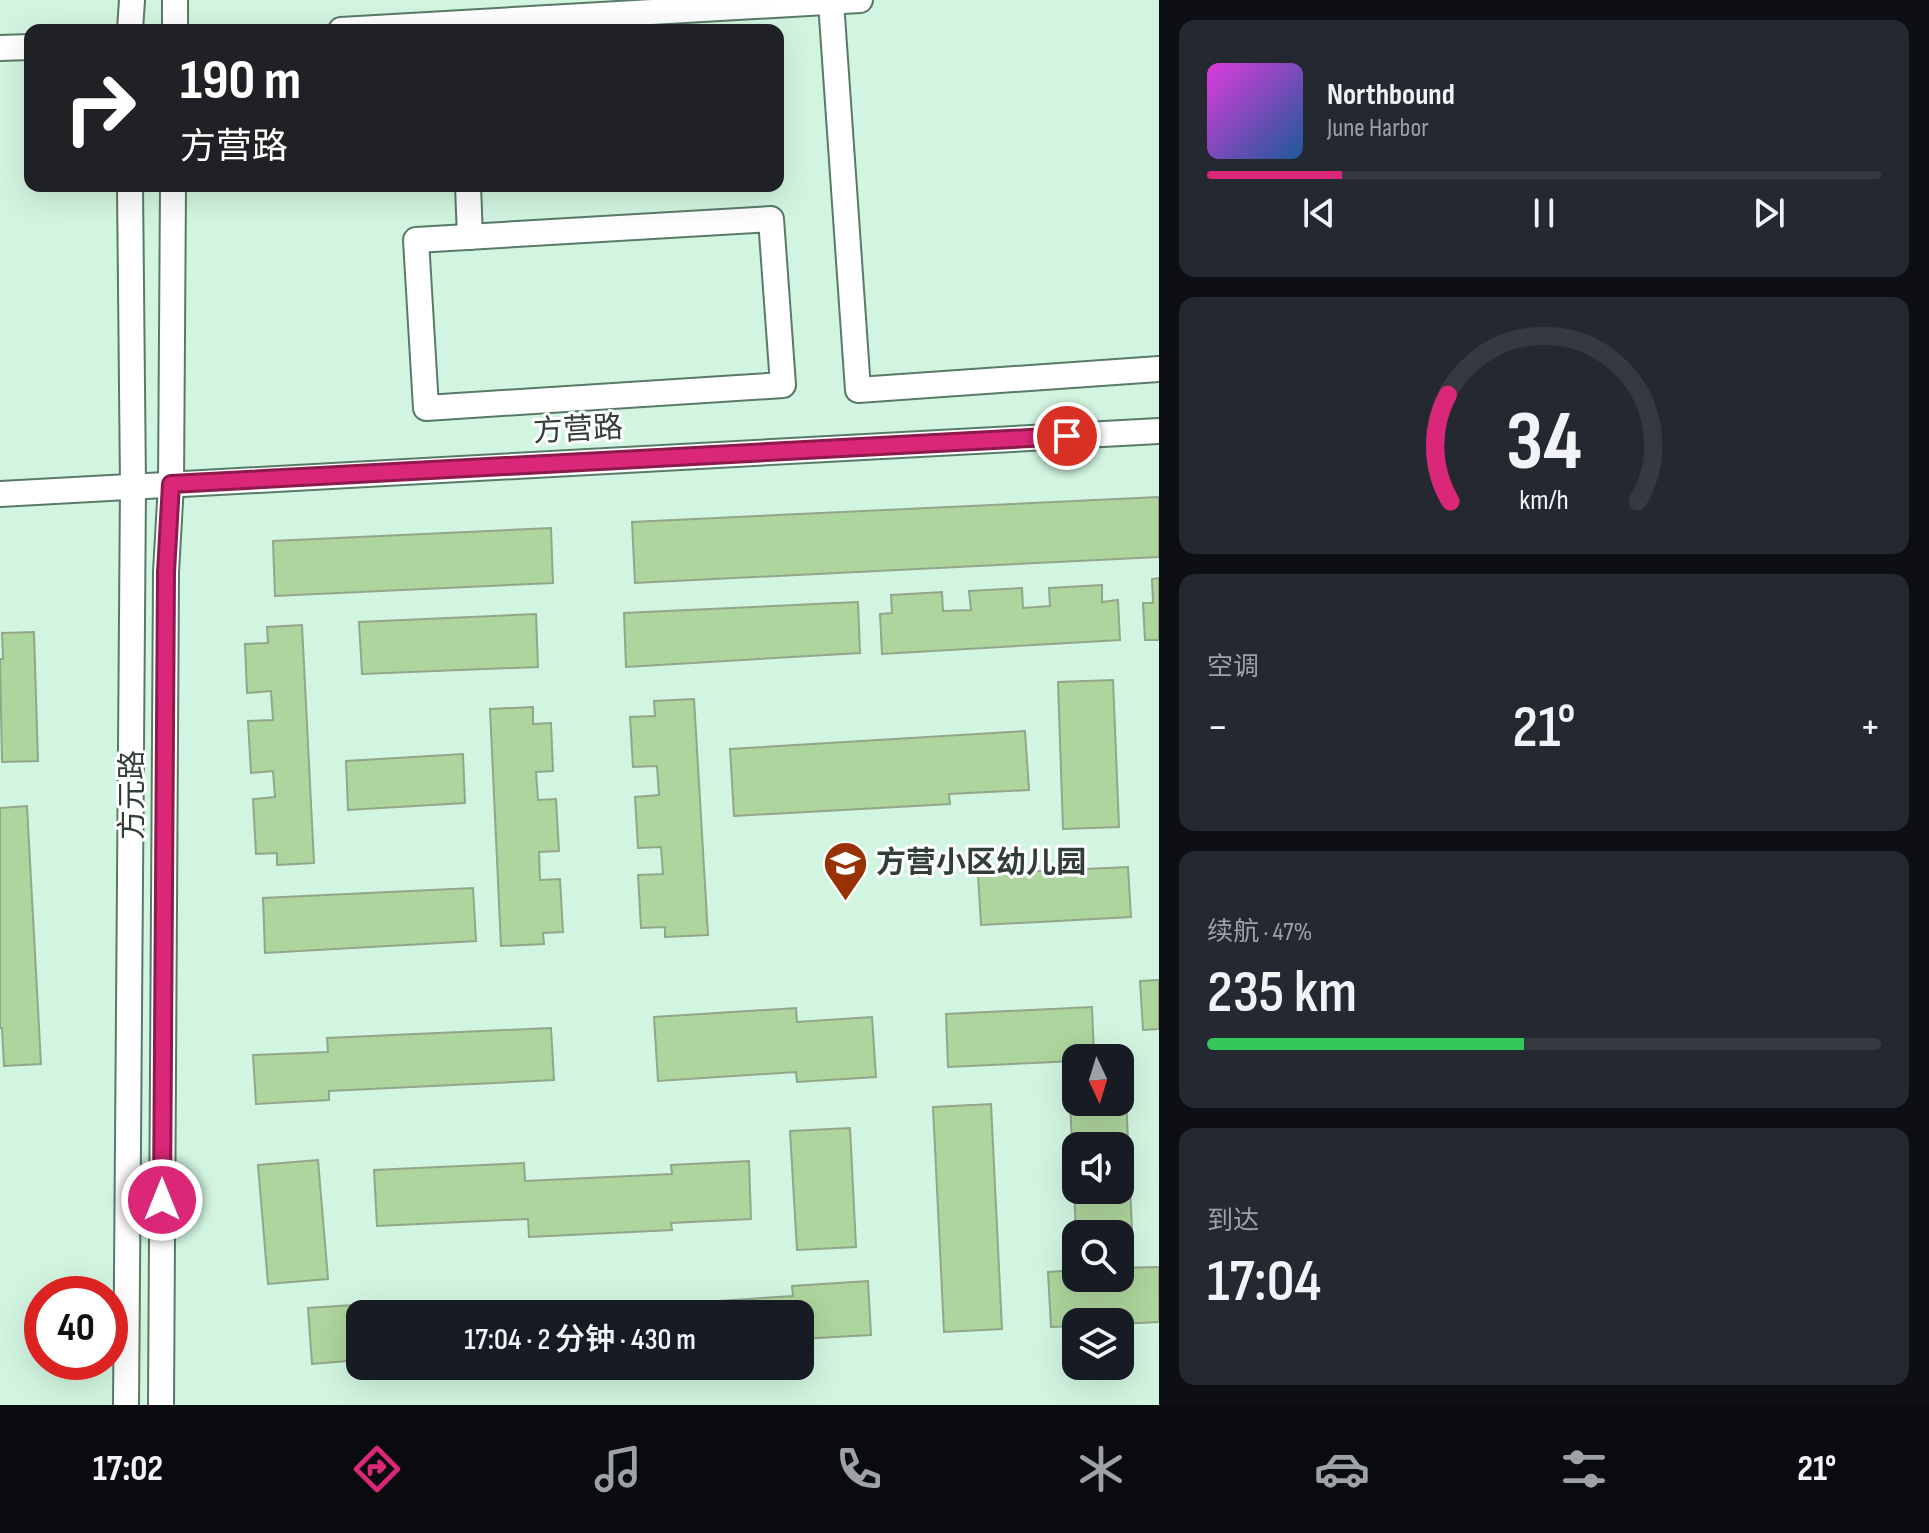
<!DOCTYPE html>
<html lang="zh">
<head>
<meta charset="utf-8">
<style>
	:root { --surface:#171b24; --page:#242831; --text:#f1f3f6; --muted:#9ea1a6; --line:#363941; --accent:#db2777 }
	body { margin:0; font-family:"Sofia Sans Condensed","Noto Sans SC",sans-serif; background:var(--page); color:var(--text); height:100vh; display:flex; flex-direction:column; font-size:30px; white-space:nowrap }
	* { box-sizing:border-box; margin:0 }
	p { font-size:26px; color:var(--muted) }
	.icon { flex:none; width:44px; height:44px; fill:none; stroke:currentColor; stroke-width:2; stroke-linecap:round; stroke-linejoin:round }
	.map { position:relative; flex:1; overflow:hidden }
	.panel { display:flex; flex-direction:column; gap:20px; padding:20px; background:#0d0f14; width:770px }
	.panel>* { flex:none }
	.hud { position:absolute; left:24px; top:24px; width:760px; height:168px; border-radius:16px; box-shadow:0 8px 32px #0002; background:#202124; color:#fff; overflow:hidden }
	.needle { width:52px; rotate:176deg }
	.controls { position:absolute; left:1062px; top:1044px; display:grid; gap:16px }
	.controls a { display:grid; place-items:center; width:72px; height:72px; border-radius:16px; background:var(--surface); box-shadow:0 8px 32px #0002; font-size:40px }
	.speed { position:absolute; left:24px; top:1276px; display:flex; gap:16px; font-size:40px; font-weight:700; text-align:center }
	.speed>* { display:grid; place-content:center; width:104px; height:104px; border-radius:50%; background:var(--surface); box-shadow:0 8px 32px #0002; line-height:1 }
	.speed .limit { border:12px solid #d22; background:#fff; color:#111 }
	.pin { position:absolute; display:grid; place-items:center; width:68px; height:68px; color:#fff; margin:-34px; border:4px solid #fff; border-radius:50%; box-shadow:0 2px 8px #0007 }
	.me { position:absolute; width:88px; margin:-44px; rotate:0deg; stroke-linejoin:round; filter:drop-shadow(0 0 6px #0008) }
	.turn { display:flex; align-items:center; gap:28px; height:168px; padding:0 24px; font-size:36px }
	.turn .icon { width:104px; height:104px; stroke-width:2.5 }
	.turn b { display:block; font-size:56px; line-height:68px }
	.big { font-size:60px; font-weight:600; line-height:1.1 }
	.panel .widget { flex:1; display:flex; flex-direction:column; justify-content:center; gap:12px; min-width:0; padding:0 28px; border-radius:16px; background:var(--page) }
	.panel .dial { align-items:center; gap:0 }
	.dial svg { height:208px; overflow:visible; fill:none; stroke:var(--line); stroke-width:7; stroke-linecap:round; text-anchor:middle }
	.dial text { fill:var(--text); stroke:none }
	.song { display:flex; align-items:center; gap:24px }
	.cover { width:96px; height:96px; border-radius:12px; background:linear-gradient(135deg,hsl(300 70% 55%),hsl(210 70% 35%)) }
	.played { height:8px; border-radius:4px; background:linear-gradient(90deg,var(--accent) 20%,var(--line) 20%) }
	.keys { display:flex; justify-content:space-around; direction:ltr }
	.heat { display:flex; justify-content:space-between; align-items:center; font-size:44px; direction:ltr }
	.charge { height:12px; border-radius:6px; background:linear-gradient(90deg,#34c759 47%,var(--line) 0) }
	.trip { position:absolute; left:346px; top:1300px; width:468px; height:80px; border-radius:16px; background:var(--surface); box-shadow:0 8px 32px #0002; font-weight:600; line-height:80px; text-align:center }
	.tabs { display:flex; height:128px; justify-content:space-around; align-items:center; background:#090b0e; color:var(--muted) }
	.tabs .icon { width:56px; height:56px }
	.tabs .active { color:var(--accent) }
	.tabs b { font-size:36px; color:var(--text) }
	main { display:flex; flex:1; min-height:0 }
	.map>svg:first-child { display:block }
	.building { fill:#aed59d; stroke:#92a68a; stroke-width:2; fill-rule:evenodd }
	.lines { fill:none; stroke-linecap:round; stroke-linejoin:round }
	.minor-casing { stroke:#5a7a68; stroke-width:28 }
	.minor { stroke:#fff; stroke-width:24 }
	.route-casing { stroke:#8e194d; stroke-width:20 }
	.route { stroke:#db2777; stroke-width:14 }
	.labels { text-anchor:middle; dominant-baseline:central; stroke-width:6; stroke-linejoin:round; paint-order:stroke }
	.street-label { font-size:30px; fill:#323f38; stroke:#fff }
	.poi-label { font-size:30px; font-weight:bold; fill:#323f38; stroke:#fff; text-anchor:start }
</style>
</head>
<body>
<main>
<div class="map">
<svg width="1159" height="1405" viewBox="0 0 1159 1405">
	<rect width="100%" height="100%" fill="#d2f5e1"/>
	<!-- building -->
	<g class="building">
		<polygon points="1159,497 1159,557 635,583 632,522"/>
		<polygon points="551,528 553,583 275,596 273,541"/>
		<polygon points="1159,578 1159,640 1145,640 1143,603 1153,603 1152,579"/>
		<polygon points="1102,585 1102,602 1118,600 1120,640 882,654 880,614 892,613 891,595 942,592 943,611 971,610 969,591 1022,588 1023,608 1050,606 1049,588"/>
		<polygon points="858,602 860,653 626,667 624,613"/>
		<polygon points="536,614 538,667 362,674 359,622"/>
		<polygon points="302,625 314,863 277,865 277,853 256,854 253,799 275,797 273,771 251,773 248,721 273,720 271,691 247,693 245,644 268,643 267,627"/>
		<polygon points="34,632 38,761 2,762 0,659 3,659 2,633"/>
		<polygon points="1113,680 1119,827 1063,829 1058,682"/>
		<polygon points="694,699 708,935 665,937 665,927 641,928 638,875 663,874 661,847 638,848 635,797 659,795 657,766 633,767 630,717 655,716 654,701"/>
		<polygon points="533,707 533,724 551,723 553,771 536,772 538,800 556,799 559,851 539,852 540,880 560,879 563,932 543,933 544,944 501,946 490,709"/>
		<polygon points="1025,731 1029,790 949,794 950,804 734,816 730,749"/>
		<polygon points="463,754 465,803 348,810 346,761"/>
		<polygon points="27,806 41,1064 4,1066 2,1028 0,1028 0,808"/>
		<polygon points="1128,867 1131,917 981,925 978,874"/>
		<polygon points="473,888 476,941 265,953 263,898"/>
		<polygon points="1159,980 1159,1029 1143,1030 1140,981"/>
		<polygon points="1092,1007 1094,1058 1076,1058 1076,1061 948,1067 946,1014"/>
		<polygon points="796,1008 797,1022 872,1017 876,1077 797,1082 796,1072 658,1081 654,1017"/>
		<polygon points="551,1028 554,1080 329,1091 329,1100 256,1104 253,1055 328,1052 327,1038"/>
		<path d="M 1126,1096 L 1132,1230 L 1076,1232 L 1070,1100 L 1076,1099 L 1076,1102 L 1120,1102 L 1120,1097 ZM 1076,1146 L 1120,1146 L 1120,1190 L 1076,1190 Z"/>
		<polygon points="991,1104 1002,1329 944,1332 933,1107"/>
		<polygon points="850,1128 856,1247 797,1250 790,1131"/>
		<polygon points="318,1160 328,1279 268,1284 258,1165"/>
		<polygon points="749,1161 751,1219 671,1223 672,1230 529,1237 528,1219 377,1226 374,1170 524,1163 525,1181 672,1174 671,1165"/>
		<polygon points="1159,1267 1159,1322 1120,1324 1120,1322 1076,1322 1076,1326 1051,1327 1048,1272 1076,1270 1076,1278 1120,1278 1120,1268"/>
		<polygon points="868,1281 871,1335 800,1339 800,1314 566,1314 566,1311 793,1296 792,1286"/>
		<polygon points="384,1303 385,1314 534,1304 535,1314 360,1314 360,1360 312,1364 308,1308"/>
	</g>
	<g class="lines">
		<defs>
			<g id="minor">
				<polyline points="831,2 858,390 1159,369"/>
				<polyline points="130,30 132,0"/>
				<polyline points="175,30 175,0"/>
				<polyline points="341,30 860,0"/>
				<polyline points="0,48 30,47"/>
				<polyline points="468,186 470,237"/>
				<polygon points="771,219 783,385 426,408 416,240"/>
				<polyline points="0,494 1159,431"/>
				<polyline points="126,1405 133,486 130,186"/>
				<polyline points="161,1405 166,572 171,484 173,186"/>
			</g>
		</defs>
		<!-- minor casing -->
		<use href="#minor" class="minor-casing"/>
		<!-- minor -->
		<use href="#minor" class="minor"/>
	</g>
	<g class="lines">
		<defs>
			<polyline id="route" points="162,1200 166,572 171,484 1067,436"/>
		</defs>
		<!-- route casing -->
		<use href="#route" class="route-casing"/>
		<!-- route -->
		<use href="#route" class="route"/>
	</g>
	<!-- icons -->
	<defs>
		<symbol id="school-pin" viewBox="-11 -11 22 30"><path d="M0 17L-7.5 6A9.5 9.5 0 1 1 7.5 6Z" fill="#983204" stroke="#fff"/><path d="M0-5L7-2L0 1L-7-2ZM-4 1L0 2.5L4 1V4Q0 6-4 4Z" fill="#fff"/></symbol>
	</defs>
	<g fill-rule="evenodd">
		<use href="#school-pin" x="820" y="838" width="51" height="69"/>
	</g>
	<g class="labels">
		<!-- street labels -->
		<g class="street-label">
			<text transform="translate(578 430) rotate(-3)">方营路</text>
			<text transform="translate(133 795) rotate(-90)">方元路</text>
		</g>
		<!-- poi labels -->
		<g class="poi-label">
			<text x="876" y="863">方营小区幼儿园</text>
		</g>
	</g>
</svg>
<div class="controls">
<a><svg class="needle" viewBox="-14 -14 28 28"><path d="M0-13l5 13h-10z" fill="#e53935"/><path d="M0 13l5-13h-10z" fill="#9ea1a6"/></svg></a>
<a><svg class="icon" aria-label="sound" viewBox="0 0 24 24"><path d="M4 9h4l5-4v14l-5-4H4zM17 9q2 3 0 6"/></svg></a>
<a><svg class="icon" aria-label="search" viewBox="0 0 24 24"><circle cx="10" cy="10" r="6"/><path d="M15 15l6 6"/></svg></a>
<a><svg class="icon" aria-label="layers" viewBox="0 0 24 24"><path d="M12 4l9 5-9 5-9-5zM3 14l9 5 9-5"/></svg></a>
</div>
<div class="speed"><div class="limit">40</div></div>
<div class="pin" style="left:1067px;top:436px;background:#d93025"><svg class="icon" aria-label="arrive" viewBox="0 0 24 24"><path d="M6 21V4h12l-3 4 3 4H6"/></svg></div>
<svg class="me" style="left:162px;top:1200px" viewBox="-20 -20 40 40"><circle r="17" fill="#db2777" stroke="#fff" stroke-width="3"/><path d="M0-11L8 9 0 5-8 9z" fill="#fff"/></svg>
<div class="trip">17:04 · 2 分钟 · 430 m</div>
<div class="hud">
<div class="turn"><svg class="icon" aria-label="right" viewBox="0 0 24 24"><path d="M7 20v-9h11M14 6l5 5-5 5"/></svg><div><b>190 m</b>方营路</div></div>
</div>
</div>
<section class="panel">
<div class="widget">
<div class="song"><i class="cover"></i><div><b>Northbound</b><p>June Harbor</p></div></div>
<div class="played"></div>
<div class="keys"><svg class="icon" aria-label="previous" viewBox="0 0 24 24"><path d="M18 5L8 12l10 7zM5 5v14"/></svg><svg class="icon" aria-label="pause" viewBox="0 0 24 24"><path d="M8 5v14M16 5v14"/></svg><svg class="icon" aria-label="next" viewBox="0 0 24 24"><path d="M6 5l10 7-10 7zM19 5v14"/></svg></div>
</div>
<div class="widget dial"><svg viewBox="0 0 100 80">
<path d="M14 69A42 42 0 1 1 86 69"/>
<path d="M14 69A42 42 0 0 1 13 28" stroke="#db2777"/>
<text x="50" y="56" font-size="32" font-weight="700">34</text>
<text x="50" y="72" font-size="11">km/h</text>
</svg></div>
<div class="widget"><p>空调</p>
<div class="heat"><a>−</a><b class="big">21°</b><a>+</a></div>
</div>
<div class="widget"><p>续航 · 47%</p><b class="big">235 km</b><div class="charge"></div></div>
<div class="widget"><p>到达</p><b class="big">17:04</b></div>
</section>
</main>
<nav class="tabs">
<b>17:02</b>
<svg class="icon active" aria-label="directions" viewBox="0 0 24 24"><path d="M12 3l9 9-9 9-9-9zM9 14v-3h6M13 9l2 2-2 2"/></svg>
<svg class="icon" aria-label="music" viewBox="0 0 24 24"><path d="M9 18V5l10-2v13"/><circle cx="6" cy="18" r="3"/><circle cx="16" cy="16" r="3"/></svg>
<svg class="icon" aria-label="phone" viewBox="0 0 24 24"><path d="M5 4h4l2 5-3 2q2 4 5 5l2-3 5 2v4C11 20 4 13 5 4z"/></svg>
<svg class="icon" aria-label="climate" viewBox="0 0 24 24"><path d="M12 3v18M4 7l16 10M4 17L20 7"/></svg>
<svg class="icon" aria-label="car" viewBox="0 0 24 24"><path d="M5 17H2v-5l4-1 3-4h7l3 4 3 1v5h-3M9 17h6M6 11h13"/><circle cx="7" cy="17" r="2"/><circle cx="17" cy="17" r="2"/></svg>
<svg class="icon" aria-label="filters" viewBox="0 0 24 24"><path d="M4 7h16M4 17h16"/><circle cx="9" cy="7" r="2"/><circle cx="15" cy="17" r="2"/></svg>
<b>21°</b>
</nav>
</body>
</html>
